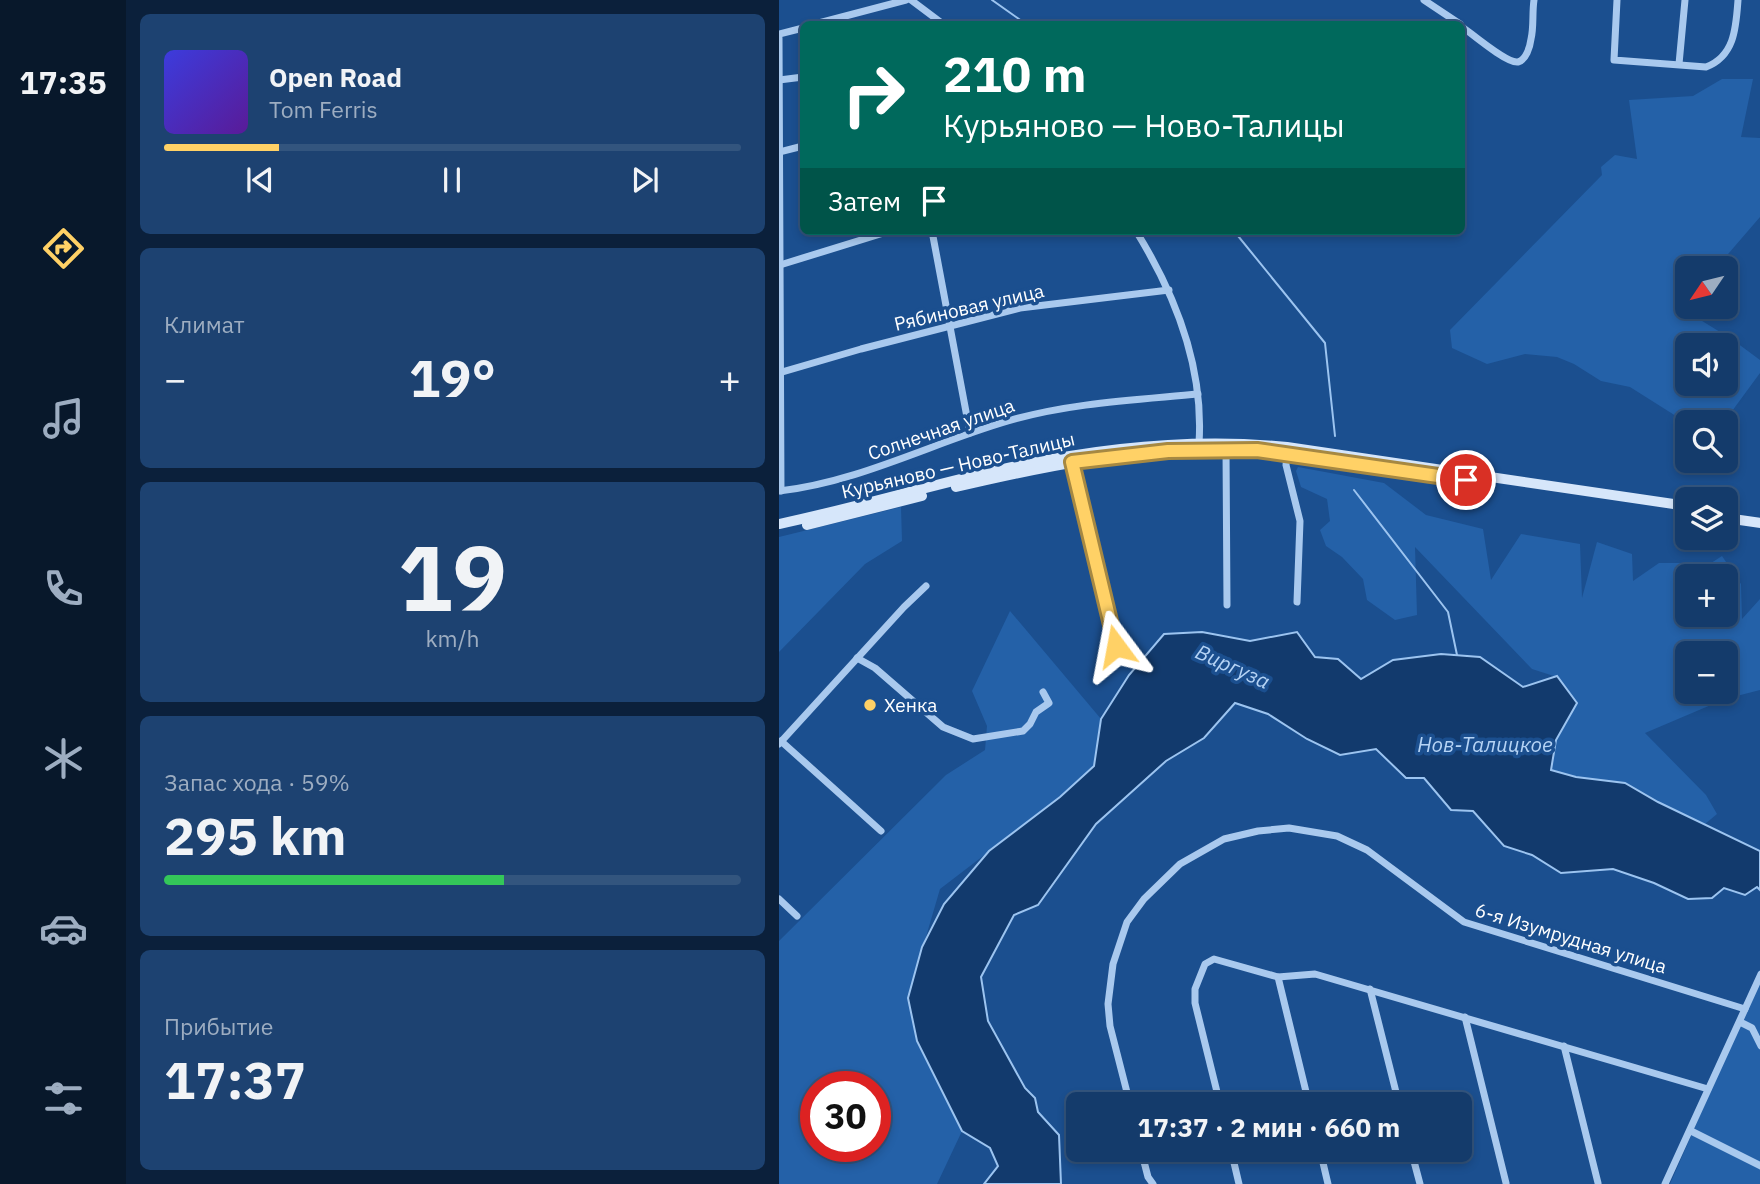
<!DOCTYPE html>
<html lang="ru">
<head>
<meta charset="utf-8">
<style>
	:root { --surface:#143b6b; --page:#1d4271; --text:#f1f3f6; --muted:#9dadc1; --line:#33557e; --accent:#ffd166 }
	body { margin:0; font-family:"IBM Plex Sans",sans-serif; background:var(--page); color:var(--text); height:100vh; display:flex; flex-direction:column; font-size:26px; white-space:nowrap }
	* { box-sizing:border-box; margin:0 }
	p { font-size:23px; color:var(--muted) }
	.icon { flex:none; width:38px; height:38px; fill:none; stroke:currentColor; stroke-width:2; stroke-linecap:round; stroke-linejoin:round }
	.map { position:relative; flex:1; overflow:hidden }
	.drawer { display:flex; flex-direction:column; gap:14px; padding:14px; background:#0b203b; width:653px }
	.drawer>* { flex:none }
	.banner { position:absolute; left:21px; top:21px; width:665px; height:214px; border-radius:10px; box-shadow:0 4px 10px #0003,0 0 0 2px var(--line); background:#00695c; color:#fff; overflow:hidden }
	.needle { width:46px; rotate:235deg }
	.buttons { position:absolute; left:896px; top:256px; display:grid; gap:14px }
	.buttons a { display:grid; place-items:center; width:63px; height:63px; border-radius:10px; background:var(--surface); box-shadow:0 4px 10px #0003,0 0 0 2px var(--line); font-size:35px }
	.speed { position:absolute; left:21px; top:1071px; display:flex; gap:14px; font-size:35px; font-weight:700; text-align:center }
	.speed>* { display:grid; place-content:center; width:91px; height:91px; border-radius:50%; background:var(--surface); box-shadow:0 4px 10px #0003,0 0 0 2px var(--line); line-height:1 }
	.speed .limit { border:10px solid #d22; background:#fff; color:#111 }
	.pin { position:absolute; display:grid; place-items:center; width:60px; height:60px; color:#fff; margin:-30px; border:4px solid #fff; border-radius:50%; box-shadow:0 2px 7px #0007 }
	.me { position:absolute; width:77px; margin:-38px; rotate:347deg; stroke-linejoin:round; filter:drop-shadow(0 0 5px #0008) }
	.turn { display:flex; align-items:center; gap:24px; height:147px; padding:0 28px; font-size:32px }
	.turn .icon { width:91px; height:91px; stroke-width:2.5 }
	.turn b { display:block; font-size:49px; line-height:60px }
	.then { display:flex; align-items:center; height:66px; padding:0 28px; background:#0003; gap:14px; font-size:26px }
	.big { font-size:52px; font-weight:700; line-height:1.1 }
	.drawer .tile { flex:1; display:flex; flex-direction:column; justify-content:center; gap:10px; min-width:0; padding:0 24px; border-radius:10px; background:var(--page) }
	.drawer .dial { align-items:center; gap:0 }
	.dial b { font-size:91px; line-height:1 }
	.song { display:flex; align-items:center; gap:21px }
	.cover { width:84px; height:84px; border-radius:10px; background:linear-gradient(135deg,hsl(240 70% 55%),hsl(270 70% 35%)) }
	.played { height:7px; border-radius:4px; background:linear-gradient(90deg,var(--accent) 20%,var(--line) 20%) }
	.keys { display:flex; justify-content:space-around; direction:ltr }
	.heat { display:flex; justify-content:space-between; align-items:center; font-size:38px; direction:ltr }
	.charge { height:10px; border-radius:5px; background:linear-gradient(90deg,#34c759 59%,var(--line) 0) }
	.trip { position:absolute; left:287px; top:1092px; width:406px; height:70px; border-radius:10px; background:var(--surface); box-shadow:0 4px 10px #0003,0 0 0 2px var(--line); font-weight:700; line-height:70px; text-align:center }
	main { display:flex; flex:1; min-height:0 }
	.tab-bar { display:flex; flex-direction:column; width:126px; justify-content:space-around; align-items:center; background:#08182b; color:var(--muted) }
	.tab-bar .icon { width:49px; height:49px }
	.tab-bar .active { color:var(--accent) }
	.tab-bar b { font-size:32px; color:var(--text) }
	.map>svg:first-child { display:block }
	.green { fill:#2461a8; fill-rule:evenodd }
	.water { fill:#123a6d; stroke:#9cc4f0; stroke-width:2 }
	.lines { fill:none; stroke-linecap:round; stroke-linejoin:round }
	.stream { stroke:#9cc4f0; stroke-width:2 }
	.street { stroke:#a9c9ee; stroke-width:7 }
	.secondary { stroke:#d6e6fa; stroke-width:10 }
	.route-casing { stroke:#a68842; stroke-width:18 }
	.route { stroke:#ffd166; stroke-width:12 }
	.poi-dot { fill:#ffd166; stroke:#1b4f8f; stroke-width:2.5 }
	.labels { text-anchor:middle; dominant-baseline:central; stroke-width:7; stroke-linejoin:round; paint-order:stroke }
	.street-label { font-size:19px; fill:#fff; stroke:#1b4f8f }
	.poi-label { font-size:19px; fill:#fff; stroke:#1b4f8f; text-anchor:start }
	.water-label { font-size:21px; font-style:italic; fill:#b5d3f5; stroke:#1b4f8f }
</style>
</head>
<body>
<main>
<nav class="tab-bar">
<b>17:35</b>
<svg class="icon active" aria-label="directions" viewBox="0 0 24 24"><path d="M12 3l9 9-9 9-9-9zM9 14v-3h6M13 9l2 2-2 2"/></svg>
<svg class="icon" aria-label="music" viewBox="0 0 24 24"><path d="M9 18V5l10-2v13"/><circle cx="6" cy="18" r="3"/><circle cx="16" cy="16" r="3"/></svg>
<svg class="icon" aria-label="phone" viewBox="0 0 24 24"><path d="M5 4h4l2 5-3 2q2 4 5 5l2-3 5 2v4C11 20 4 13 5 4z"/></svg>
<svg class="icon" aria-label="climate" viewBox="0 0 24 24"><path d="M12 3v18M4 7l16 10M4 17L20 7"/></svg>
<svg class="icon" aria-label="car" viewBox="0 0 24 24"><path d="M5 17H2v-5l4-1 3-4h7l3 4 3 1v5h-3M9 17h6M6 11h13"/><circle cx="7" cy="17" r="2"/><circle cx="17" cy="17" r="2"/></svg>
<svg class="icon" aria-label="filters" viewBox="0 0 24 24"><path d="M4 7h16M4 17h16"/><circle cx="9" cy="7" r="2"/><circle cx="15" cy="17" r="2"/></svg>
</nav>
<section class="drawer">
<div class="tile">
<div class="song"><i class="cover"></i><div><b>Open Road</b><p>Tom Ferris</p></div></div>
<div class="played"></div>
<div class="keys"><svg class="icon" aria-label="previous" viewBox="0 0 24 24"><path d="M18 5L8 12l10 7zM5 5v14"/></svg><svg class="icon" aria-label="pause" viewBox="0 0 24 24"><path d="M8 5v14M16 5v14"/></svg><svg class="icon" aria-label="next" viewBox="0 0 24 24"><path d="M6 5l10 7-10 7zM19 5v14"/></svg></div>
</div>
<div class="tile"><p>Климат</p>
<div class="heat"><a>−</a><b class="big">19°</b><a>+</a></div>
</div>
<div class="tile dial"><b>19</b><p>km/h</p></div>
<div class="tile"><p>Запас хода · 59%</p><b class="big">295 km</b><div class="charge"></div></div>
<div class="tile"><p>Прибытие</p><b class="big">17:37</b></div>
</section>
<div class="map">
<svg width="982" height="1184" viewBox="0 0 982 1184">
	<rect width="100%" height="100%" fill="#1b4f8f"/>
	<!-- green -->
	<g class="green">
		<path d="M 943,79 L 974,79 L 962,137 L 981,138 L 981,217 L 937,268 L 908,268 L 908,301 L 902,308 L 954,340 L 981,360 L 981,373 L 945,422 L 908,423 L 851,387 L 822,381 L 795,364 L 778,357 L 746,354 L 708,364 L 673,348 L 671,330 L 823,175 L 822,167 L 836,155 L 858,159 L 850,100 L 914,96 ZM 908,345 L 947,345 L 947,383 L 908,383 Z"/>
		<path d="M 519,467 L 605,483 L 647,515 L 704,529 L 712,580 L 742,534 L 801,544 L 803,598 L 818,542 L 853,554 L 854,581 L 880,563 L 905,563 L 898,583 L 908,578 L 908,614 L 947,614 L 947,576 L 912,576 L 943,556 L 962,584 L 963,619 L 981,599 L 981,690 L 946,699 L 866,733 L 927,795 L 938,814 L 926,824 L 879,802 L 846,783 L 797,777 L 772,770 L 777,740 L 798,703 L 778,677 L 753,669 L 636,547 L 638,615 L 616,620 L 588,600 L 584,579 L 563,557 L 547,546 L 541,530 L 551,521 L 548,499 L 522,487 L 517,471 ZM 908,653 L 947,653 L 947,691 L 908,691 Z"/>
		<polygon points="122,507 123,541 86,564 0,652 0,537"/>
		<path d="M 231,611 L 322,719 L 315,766 L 281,797 L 161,889 L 129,998 L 138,1041 L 183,1131 L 158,1184 L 0,1184 L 0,941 L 167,775 L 206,750 L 208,726 L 193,691 ZM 37,1087 L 96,1087 L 96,1146 L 37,1146 Z"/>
		<polygon points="978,985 981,985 981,1184 891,1184"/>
	</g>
	<!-- water -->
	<polygon class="water" points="423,632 471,641 518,632 536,657 559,659 582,679 614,660 662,654 701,657 744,687 778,676 798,703 777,740 772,770 797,777 846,783 879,802 981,851 981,890 978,887 966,895 945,888 933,898 909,899 875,883 834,869 782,873 753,855 725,846 694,811 672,810 645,778 627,778 597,749 561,755 528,739 489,714 456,703 425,738 387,761 317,824 259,905 235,915 202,977 209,1021 246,1088 256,1098 259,1112 280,1135 282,1184 205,1184 219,1166 211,1148 183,1131 138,1041 129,998 143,947 165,904 210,851 281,797 315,766 322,719 350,675 385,634"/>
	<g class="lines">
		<!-- stream -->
		<g class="stream">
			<polyline points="213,0 247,24"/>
			<polyline points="455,231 546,343 556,436"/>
			<polyline points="575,490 669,612 678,655"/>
		</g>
		<!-- street -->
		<g class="street">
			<polyline points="132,0 164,24"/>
			<polyline points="645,0 681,24"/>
			<path d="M 838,0 L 835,60 L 927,67 C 956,56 957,27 959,0"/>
			<polyline points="36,24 127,0"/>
			<path d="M 682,26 C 692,33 728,64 739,62 C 747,60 751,47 752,39 C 755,27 753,13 755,0"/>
			<polyline points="0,34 24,28"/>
			<polyline points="0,38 2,491"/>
			<polyline points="900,64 906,0"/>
			<polyline points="0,80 24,77"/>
			<polyline points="0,152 24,146"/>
			<polyline points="153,231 191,433"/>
			<path d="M 357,231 C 396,294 425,367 420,443"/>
			<polyline points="1,265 111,231"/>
			<polyline points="0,373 82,349 241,308 390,290"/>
			<polyline points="447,449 448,605"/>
			<polyline points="508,454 507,465 521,521 518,602"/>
			<polyline points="293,459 337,646"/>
			<path d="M 0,491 C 80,482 153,443 229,421 C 290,403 356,400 419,394"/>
			<polyline points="78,658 96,668 164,727 194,739 244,731 251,724 257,712 270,703 264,692"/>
			<polyline points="2,741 102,831"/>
			<polyline points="0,744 125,607 147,586"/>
			<polyline points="0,899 18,916"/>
			<polyline points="499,977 530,1104"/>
			<polyline points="591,989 620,1104"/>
			<polyline points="686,1017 727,1183"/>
			<polyline points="961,1022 973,1028 982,1046"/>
			<polyline points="785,1046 819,1183"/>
			<polyline points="351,1104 331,1026 329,1004 334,964 348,922 365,899 401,864 445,839 479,831 510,828 558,836 588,850 685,922 966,1009"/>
			<polyline points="441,1104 416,1003 416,989 426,964 435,959 499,977 536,974 929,1089"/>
			<polyline points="912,1131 982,1166"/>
			<polyline points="362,1150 369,1177 374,1184"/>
			<polyline points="452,1150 460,1184"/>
			<polyline points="541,1150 549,1184"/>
			<polyline points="632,1150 641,1184"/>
			<polyline points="886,1184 982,974"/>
		</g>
		<!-- secondary -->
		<g class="secondary">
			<path d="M 177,487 C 266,466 356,448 447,449 C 509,450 572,463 633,472"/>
			<polyline points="947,518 982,523"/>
			<path d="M 0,524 C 80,507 158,483 238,466 C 327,447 417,438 508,447 L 908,506"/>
			<polyline points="28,525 143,496"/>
		</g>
	</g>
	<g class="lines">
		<defs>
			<polyline id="route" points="337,646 293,462 389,451 478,450 687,480"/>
		</defs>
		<!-- route casing -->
		<use href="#route" class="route-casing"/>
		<!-- route -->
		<use href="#route" class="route"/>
	</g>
	<!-- markers -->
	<circle class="poi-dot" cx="91" cy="705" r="7"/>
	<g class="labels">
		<!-- street labels -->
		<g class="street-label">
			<text transform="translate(190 307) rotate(-13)">Рябиновая улица</text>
			<text transform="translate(162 429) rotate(-19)">Солнечная улица</text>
			<text transform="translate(179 465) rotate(-13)">Курьяново — Ново-Талицы</text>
			<text transform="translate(792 938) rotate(17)">6-я Изумрудная улица</text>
		</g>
		<!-- poi labels -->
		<g class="poi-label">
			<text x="105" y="705">Хенка</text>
		</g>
		<!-- water labels -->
		<g class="water-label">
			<text transform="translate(454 666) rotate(24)">Виргуза</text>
			<text x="706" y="744">Нов-Талицкое</text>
		</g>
	</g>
</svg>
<div class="buttons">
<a><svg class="needle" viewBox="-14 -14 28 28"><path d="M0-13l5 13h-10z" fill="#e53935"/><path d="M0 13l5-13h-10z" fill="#9dadc1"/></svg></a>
<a><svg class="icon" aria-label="sound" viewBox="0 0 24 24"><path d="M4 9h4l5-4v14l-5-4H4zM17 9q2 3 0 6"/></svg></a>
<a><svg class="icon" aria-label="search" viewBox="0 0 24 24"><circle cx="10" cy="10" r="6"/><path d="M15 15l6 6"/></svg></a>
<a><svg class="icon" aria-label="layers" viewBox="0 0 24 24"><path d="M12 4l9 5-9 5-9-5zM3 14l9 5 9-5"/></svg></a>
<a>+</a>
<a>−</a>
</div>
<div class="speed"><div class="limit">30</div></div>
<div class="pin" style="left:687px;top:480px;background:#d93025"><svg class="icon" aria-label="arrive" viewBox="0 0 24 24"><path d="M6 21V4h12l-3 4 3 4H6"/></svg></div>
<svg class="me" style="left:337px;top:646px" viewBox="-20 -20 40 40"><path d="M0-17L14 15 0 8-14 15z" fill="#ffd166" stroke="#fff" stroke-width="4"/></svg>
<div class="trip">17:37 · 2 мин · 660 m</div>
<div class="banner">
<div class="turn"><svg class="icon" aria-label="right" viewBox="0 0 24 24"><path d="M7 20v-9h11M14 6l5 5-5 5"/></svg><div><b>210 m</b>Курьяново — Ново-Талицы</div></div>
<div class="then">Затем<svg class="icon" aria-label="arrive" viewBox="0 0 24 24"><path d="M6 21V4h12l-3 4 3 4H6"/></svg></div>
</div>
</div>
</main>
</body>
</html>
